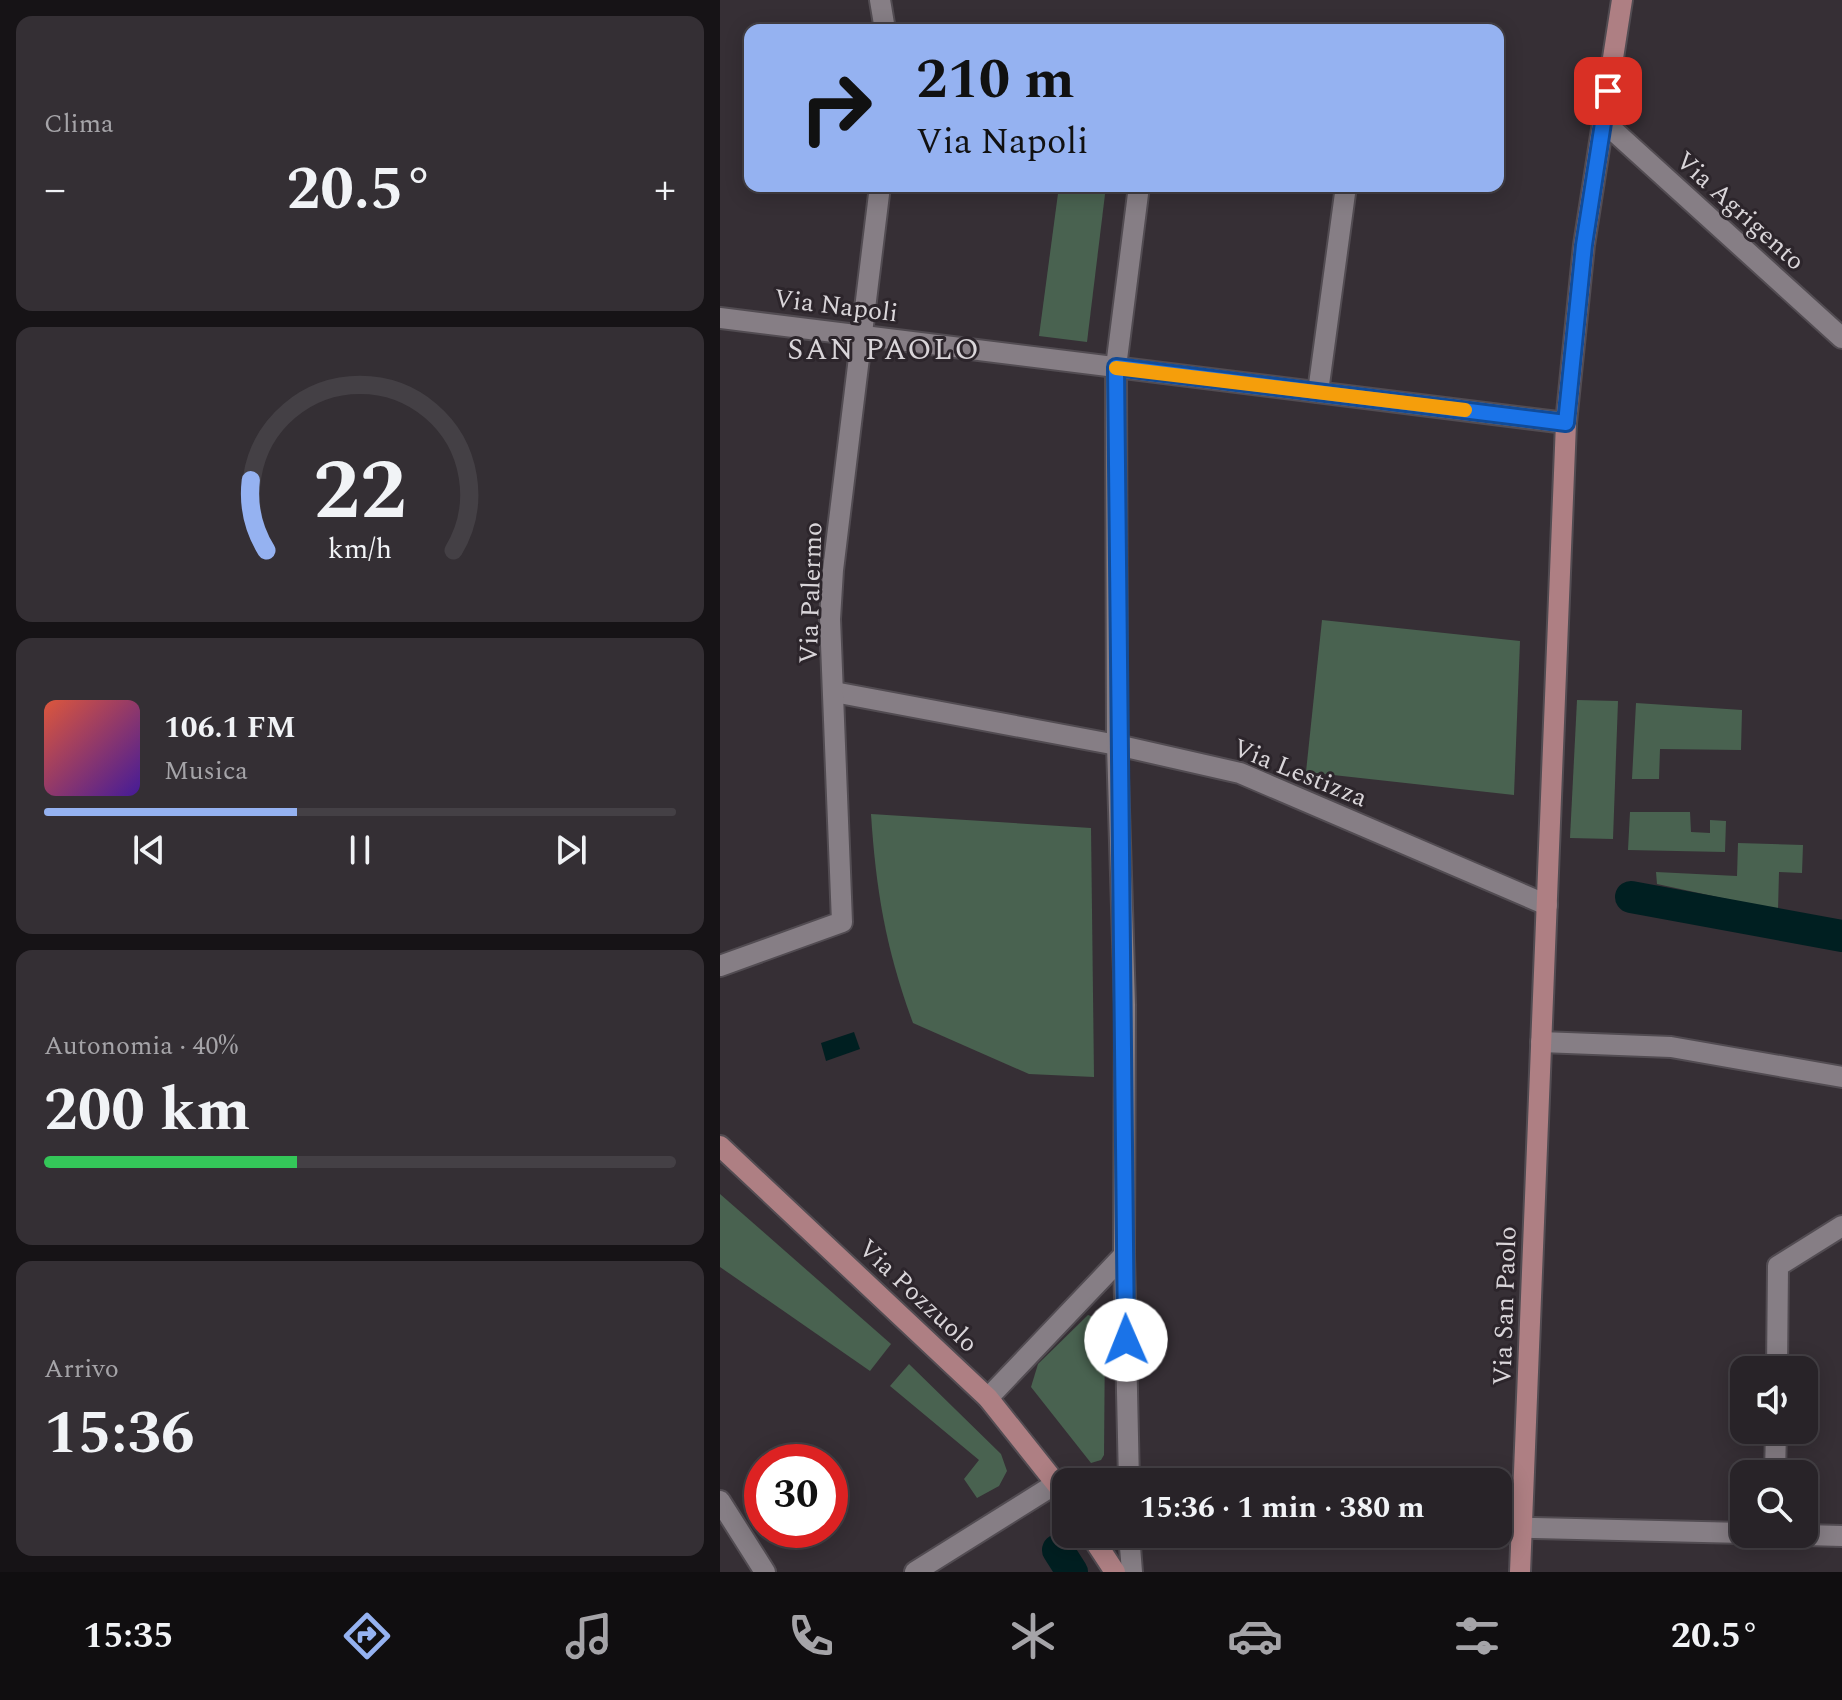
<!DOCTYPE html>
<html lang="it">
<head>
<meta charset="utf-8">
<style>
	:root { --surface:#282328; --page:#342f34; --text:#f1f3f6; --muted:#a5a4a8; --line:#444045; --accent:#95b2f1 }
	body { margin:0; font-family:Spectral,serif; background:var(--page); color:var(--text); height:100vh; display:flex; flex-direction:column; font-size:30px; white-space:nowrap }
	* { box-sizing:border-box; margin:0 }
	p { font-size:26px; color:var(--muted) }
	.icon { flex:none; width:44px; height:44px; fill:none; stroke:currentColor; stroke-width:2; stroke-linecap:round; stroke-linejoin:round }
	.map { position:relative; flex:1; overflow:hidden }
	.sheet { display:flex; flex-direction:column; gap:16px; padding:16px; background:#161316; width:720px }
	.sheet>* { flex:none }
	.guide { position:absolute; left:24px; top:24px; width:760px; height:168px; border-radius:16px; box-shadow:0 4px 20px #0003,0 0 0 2px var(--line); background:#95b2f1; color:#111; overflow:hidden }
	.buttons { position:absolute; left:1010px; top:1356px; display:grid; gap:16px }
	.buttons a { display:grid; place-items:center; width:88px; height:88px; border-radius:16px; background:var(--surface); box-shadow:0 4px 20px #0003,0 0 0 2px var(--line); font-size:40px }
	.speed { position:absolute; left:24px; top:1444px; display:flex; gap:16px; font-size:40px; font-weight:700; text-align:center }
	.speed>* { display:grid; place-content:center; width:104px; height:104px; border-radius:50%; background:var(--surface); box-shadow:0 4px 20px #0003,0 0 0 2px var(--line); line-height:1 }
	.speed .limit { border:12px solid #d22; background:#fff; color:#111 }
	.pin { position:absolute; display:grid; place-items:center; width:68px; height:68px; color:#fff; margin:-34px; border-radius:16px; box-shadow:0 4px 12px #0006 }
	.me { position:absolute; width:88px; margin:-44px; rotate:359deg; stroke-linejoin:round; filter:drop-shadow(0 0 6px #0008) }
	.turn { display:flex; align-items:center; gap:28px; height:168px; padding:0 40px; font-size:36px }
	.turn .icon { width:104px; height:104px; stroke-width:2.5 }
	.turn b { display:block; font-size:56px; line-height:68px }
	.big { font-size:60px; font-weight:700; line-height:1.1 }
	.sheet .widget { flex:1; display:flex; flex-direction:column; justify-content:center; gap:12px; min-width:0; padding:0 28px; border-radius:16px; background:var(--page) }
	.sheet .dial { align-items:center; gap:0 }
	.dial svg { height:208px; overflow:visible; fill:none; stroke:var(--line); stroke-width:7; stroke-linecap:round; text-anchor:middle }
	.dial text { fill:var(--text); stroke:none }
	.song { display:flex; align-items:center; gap:24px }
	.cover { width:96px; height:96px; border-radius:12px; background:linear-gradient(135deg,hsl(10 70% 55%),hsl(260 70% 35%)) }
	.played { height:8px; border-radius:4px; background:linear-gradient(90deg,var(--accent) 40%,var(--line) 40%) }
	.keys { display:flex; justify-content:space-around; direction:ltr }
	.heat { display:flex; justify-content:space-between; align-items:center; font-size:44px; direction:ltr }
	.charge { height:12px; border-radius:6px; background:linear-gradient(90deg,#34c759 40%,var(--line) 0) }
	.trip { position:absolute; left:332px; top:1468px; width:460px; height:80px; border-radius:16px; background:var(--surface); box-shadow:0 4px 20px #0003,0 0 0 2px var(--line); font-weight:700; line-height:80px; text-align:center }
	.dock { display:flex; height:128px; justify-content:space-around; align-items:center; background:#100e10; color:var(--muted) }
	.dock .icon { width:56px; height:56px }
	.dock .active { color:var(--accent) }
	.dock b { font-size:36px; color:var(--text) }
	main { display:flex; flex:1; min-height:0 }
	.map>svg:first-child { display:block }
	.green { fill:#496250 }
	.water { fill:#001f21 }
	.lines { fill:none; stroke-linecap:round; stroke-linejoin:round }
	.canal { stroke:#001f21; stroke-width:32 }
	.minor-casing { stroke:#524c52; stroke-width:24 }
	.major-casing { stroke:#524c52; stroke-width:24 }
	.minor { stroke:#867e85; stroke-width:20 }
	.major { stroke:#ae7f83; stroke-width:20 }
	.route-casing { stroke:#114b97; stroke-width:20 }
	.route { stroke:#1a73e8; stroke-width:14 }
	.slow { stroke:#f59e0b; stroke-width:14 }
	.labels { text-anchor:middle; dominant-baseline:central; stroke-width:6; stroke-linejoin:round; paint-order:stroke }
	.street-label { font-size:26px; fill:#d9d5d9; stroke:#2c252b }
	.quarter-label { font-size:30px; letter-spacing:2px; fill:#d9d5d9; stroke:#2c252b }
</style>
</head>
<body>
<main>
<section class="sheet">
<div class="widget"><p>Clima</p>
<div class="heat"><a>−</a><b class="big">20.5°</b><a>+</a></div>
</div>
<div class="widget dial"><svg viewBox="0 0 100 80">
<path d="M14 69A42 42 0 1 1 86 69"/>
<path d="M14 69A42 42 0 0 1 8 42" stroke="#95b2f1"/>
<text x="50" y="56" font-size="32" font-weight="700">22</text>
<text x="50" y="72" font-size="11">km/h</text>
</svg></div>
<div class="widget">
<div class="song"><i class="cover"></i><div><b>106.1 FM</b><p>Musica</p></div></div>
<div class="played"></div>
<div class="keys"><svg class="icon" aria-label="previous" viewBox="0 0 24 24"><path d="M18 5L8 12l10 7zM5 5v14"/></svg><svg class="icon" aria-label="pause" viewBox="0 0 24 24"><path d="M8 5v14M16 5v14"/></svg><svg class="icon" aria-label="next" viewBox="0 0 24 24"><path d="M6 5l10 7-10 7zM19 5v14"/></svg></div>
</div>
<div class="widget"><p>Autonomia · 40%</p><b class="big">200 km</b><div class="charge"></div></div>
<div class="widget"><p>Arrivo</p><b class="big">15:36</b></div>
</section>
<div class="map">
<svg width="1122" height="1572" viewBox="0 0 1122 1572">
	<rect width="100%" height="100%" fill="#362f35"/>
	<!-- green -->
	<g class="green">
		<polygon points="339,186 386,186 367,342 319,336"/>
		<polygon points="602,620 800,641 794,795 586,772"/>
		<polygon points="857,700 898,701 893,839 850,838"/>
		<polygon points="916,703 1022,710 1021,750 940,749 939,779 912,779"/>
		<polygon points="910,812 970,812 971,832 990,833 990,820 1006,821 1005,852 908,850"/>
		<path d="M 151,814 L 371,828 L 374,1077 L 309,1074 L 193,1023 C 166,950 156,891 151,814 Z"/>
		<polygon points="1018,843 1083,845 1082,873 1059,872 1058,910 937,884 936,872 1017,876"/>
		<polygon points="0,1194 171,1344 150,1371 0,1267"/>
		<polygon points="368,1315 380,1319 385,1332 384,1455 381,1460 371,1463 311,1387 318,1364"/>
		<polygon points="189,1364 281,1454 287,1471 279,1486 257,1498 244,1479 259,1460 170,1386"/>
	</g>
	<!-- water -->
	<polygon class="water" points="134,1032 140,1049 106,1061 101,1043"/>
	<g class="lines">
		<!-- canal -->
		<g class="canal">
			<polyline points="911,897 1122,936"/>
			<polyline points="338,1550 352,1572"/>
		</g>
		<defs>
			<g id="minor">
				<polyline points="160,0 165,30"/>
				<polyline points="884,122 1122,338"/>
				<polyline points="0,318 846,423"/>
				<polyline points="598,392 626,186"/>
				<polyline points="114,692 397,745 520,773 827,905"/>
				<polyline points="0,966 122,922 110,619 113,570 160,186"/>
				<polyline points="821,1042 951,1047 1122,1077"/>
				<polyline points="1057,1370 1058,1266 1122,1226"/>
				<polyline points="268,1398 404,1255"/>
				<polyline points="1055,1474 1056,1430"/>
				<polyline points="409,1482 404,1255 405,1005 397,745 396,367 419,186"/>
				<polyline points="0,1501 45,1572"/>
				<polyline points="778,1527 1024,1533"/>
				<polyline points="409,1534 412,1572"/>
				<polyline points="1053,1534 1122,1536"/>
				<polyline points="195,1572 337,1483"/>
			</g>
			<g id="major">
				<polyline points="0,1146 268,1398 346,1496"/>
				<polyline points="370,1534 395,1572"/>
				<polyline points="800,1572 846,423 864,245 902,0"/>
			</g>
		</defs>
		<!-- minor casing -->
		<use href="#minor" class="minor-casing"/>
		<!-- major casing -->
		<use href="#major" class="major-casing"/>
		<!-- minor -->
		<use href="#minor" class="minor"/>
		<!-- major -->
		<use href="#major" class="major"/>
	</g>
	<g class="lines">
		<defs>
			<polyline id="route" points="406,1340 396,367 846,423 864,245 888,91"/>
		</defs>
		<!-- route casing -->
		<use href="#route" class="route-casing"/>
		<!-- route -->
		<use href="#route" class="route"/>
		<!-- slow -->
		<polyline class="slow" points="396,368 745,410"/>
	</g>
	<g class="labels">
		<!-- street labels -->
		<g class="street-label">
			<text transform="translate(1020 211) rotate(42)">Via Agrigento</text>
			<text transform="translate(116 306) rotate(7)">Via Napoli</text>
			<text transform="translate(91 593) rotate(-88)">Via Palermo</text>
			<text transform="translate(580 773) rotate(22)">Via Lestizza</text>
			<text transform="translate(198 1296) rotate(43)">Via Pozzuolo</text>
			<text transform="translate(785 1306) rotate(-88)">Via San Paolo</text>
		</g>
		<!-- quarter labels -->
		<g class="quarter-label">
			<text x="164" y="350">SAN PAOLO</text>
		</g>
	</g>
</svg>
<div class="buttons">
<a><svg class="icon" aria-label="sound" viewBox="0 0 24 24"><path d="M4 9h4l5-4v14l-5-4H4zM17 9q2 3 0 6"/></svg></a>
<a><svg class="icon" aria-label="search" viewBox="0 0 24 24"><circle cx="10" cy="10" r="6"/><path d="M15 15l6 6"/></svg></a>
</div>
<div class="speed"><div class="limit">30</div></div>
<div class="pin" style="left:888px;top:91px;background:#d93025"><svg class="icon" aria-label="arrive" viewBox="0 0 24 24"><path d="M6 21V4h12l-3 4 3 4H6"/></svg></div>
<svg class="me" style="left:406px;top:1340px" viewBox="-20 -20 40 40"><circle r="19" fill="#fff"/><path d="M0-13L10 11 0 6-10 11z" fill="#1a73e8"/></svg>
<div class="trip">15:36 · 1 min · 380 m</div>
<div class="guide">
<div class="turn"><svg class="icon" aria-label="right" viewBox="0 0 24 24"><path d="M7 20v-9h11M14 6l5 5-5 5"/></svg><div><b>210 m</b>Via Napoli</div></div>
</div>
</div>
</main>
<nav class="dock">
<b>15:35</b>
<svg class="icon active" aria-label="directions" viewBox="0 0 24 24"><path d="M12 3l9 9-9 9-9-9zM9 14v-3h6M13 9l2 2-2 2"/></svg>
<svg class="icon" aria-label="music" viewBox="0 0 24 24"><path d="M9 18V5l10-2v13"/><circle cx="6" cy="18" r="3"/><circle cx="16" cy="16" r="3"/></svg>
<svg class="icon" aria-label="phone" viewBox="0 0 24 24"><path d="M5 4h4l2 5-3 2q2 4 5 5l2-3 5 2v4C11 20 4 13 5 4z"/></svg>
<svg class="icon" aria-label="climate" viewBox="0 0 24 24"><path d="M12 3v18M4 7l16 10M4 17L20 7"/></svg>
<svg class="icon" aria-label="car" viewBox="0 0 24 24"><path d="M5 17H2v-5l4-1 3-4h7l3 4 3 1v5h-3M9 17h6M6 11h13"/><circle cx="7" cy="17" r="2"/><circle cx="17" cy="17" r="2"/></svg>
<svg class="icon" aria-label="filters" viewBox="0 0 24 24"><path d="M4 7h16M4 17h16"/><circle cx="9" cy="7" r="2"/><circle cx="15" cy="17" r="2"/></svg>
<b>20.5°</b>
</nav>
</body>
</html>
